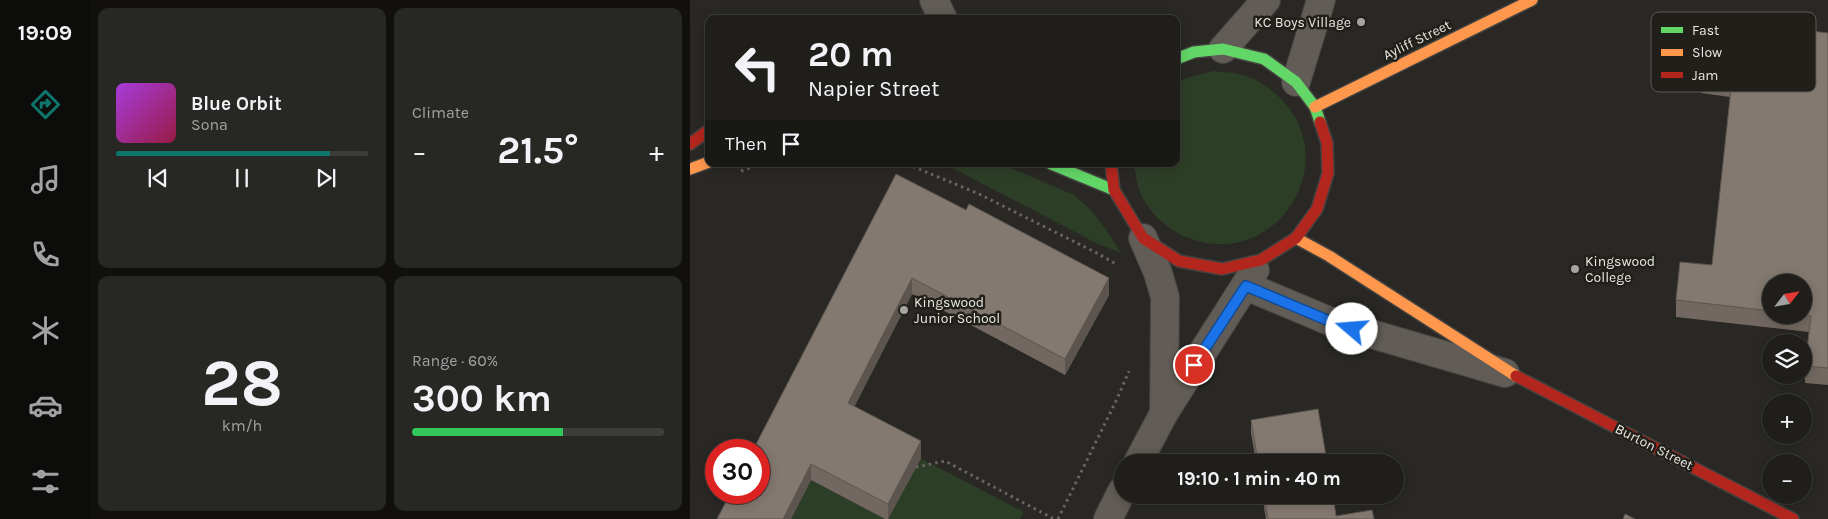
<!DOCTYPE html>
<html lang="en">
<head>
<meta charset="utf-8">
<style>
	:root { --surface:#1f1e1b; --page:#272724; --text:#f1f3f6; --muted:#a1a2a3; --line:#3c3c3a; --accent:#0f766e }
	body { margin:0; font-family:Karla,sans-serif; background:var(--page); color:var(--text); height:100vh; display:flex; flex-direction:column; font-size:19px; white-space:nowrap }
	* { box-sizing:border-box; margin:0 }
	p { font-size:16px; color:var(--muted) }
	.icon { flex:none; width:28px; height:28px; fill:none; stroke:currentColor; stroke-width:2; stroke-linecap:round; stroke-linejoin:round }
	.map { position:relative; flex:1; overflow:hidden }
	.drawer { display:flex; flex-direction:column; gap:8px; padding:8px; background:#11100f; width:600px }
	.drawer>* { flex:none }
	.hud { position:absolute; left:15px; top:15px; width:475px; height:152px; border-radius:10px; box-shadow:0 2px 12px #0003,0 0 0 1px var(--line); background:#1f1e1b; color:var(--text); overflow:hidden }
	.needle { width:32px; rotate:59deg }
	.tools { position:absolute; left:1072px; top:274px; display:grid; gap:10px }
	.tools a { display:grid; place-items:center; width:50px; height:50px; border-radius:50%; background:var(--surface); box-shadow:0 2px 12px #0003,0 0 0 1px var(--line); font-size:25px }
	.speed { position:absolute; left:15px; top:439px; display:flex; gap:10px; font-size:25px; font-weight:700; text-align:center }
	.speed>* { display:grid; place-content:center; width:65px; height:65px; border-radius:50%; background:var(--surface); box-shadow:0 2px 12px #0003,0 0 0 1px var(--line); line-height:1 }
	.speed .limit { border:8px solid #d22; background:#fff; color:#111 }
	.pin { position:absolute; display:grid; place-items:center; width:42px; height:42px; color:#fff; margin:-21px; border:2px solid #fff; border-radius:50%; box-shadow:0 1px 5px #0007 }
	.me { position:absolute; width:55px; margin:-28px; rotate:288deg; stroke-linejoin:round; filter:drop-shadow(0 0 4px #0008) }
	.turn { display:flex; align-items:center; gap:18px; height:105px; padding:0 20px; font-size:22px }
	.turn .icon { width:65px; height:65px; stroke-width:2.5 }
	.turn b { display:block; font-size:35px; line-height:42px }
	.then { display:flex; align-items:center; height:48px; padding:0 20px; background:#0003; gap:10px; font-size:19px }
	.big { font-size:38px; font-weight:700; line-height:1.1 }
	.drawer .tile { flex:1; display:flex; flex-direction:column; justify-content:center; gap:8px; min-width:0; padding:0 18px; border-radius:10px; background:var(--page) }
	.drawer .dial { align-items:center; gap:0 }
	.dial b { font-size:65px; line-height:1 }
	.song { display:flex; align-items:center; gap:15px }
	.cover { width:60px; height:60px; border-radius:8px; background:linear-gradient(135deg,hsl(280 70% 55%),hsl(340 70% 35%)) }
	.played { height:5px; border-radius:2px; background:linear-gradient(90deg,var(--accent) 85%,var(--line) 85%) }
	.keys { display:flex; justify-content:space-around; direction:ltr }
	.heat { display:flex; justify-content:space-between; align-items:center; font-size:28px; direction:ltr }
	.charge { height:8px; border-radius:4px; background:linear-gradient(90deg,#34c759 60%,var(--line) 0) }
	.drawer .tiles { flex:1; display:grid; gap:8px; grid-template-columns:repeat(2,1fr) }
	.trip { position:absolute; left:424px; top:454px; width:290px; height:50px; border-radius:25px; background:var(--surface); box-shadow:0 2px 12px #0003,0 0 0 1px var(--line); font-weight:700; line-height:50px; text-align:center }
	main { display:flex; flex:1; min-height:0 }
	.dock { display:flex; flex-direction:column; width:90px; justify-content:space-around; align-items:center; background:#0c0c0b; color:var(--muted) }
	.dock .icon { width:35px; height:35px }
	.dock .on { color:var(--accent) }
	.dock b { font-size:22px; color:var(--text) }
	.map>svg:first-child { display:block }
	.green { fill:#2d3e26 }
	.lines { fill:none; stroke-linecap:round; stroke-linejoin:round }
	.street-casing { stroke:#434240; stroke-width:30 }
	.fast-casing { stroke:#434240; stroke-width:14 }
	.slow-casing { stroke:#434240; stroke-width:14 }
	.jam-casing { stroke:#434240; stroke-width:14 }
	.path { stroke:#696560; stroke-width:3; stroke-dasharray:2.5 4; stroke-linecap:butt }
	.street { stroke:#615c55; stroke-width:28 }
	.fast { stroke:#63d668; stroke-width:11 }
	.slow { stroke:#ff974d; stroke-width:11 }
	.jam { stroke:#b3261e; stroke-width:11 }
	.wall { fill:#726861; fill-rule:evenodd }
	.shaded-wall { fill:#5c554f }
	.building { fill:#847971; stroke:#5c554f }
	.route-casing { stroke:#114b97; stroke-width:12 }
	.route { stroke:#1a73e8; stroke-width:9 }
	.poi-dot { fill:#a5a4a0; stroke:#211f19; stroke-width:2 }
	.labels { text-anchor:middle; dominant-baseline:central; stroke-width:5; stroke-linejoin:round; paint-order:stroke }
	.poi-label { font-size:14px; fill:#e8e7e3; stroke:#211f19; text-anchor:start }
	.street-label { font-size:14px; fill:#e8e7e3; stroke:#211f19 }
	.key { fill:#211f19; stroke:#5d5b56; stroke-width:1 }
	.key-label { font-size:14px; fill:#e8e7e3 }
</style>
</head>
<body>
<main>
<nav class="dock">
<b>19:09</b>
<svg class="icon on" aria-label="directions" viewBox="0 0 24 24"><path d="M12 3l9 9-9 9-9-9zM9 14v-3h6M13 9l2 2-2 2"/></svg>
<svg class="icon" aria-label="music" viewBox="0 0 24 24"><path d="M9 18V5l10-2v13"/><circle cx="6" cy="18" r="3"/><circle cx="16" cy="16" r="3"/></svg>
<svg class="icon" aria-label="phone" viewBox="0 0 24 24"><path d="M5 4h4l2 5-3 2q2 4 5 5l2-3 5 2v4C11 20 4 13 5 4z"/></svg>
<svg class="icon" aria-label="climate" viewBox="0 0 24 24"><path d="M12 3v18M4 7l16 10M4 17L20 7"/></svg>
<svg class="icon" aria-label="car" viewBox="0 0 24 24"><path d="M5 17H2v-5l4-1 3-4h7l3 4 3 1v5h-3M9 17h6M6 11h13"/><circle cx="7" cy="17" r="2"/><circle cx="17" cy="17" r="2"/></svg>
<svg class="icon" aria-label="filters" viewBox="0 0 24 24"><path d="M4 7h16M4 17h16"/><circle cx="9" cy="7" r="2"/><circle cx="15" cy="17" r="2"/></svg>
</nav>
<section class="drawer">
<div class="tiles">
<div class="tile">
<div class="song"><i class="cover"></i><div><b>Blue Orbit</b><p>Sona</p></div></div>
<div class="played"></div>
<div class="keys"><svg class="icon" aria-label="previous" viewBox="0 0 24 24"><path d="M18 5L8 12l10 7zM5 5v14"/></svg><svg class="icon" aria-label="pause" viewBox="0 0 24 24"><path d="M8 5v14M16 5v14"/></svg><svg class="icon" aria-label="next" viewBox="0 0 24 24"><path d="M6 5l10 7-10 7zM19 5v14"/></svg></div>
</div>
<div class="tile"><p>Climate</p>
<div class="heat"><a>−</a><b class="big">21.5°</b><a>+</a></div>
</div>
<div class="tile dial"><b>28</b><p>km/h</p></div>
<div class="tile"><p>Range · 60%</p><b class="big">300 km</b><div class="charge"></div></div>
</div>
</section>
<div class="map">
<svg width="1138" height="519" viewBox="0 0 1138 519">
	<rect width="100%" height="100%" fill="#292824"/>
	<!-- green -->
	<g class="green">
		<path d="M 523,71 C 532,72 544,72 553,75 C 568,79 580,88 591,99 C 655,164 584,271 499,238 C 478,230 459,214 450,192 C 447,184 446,175 444,166 L 444,164 L 486,164 L 486,84 L 496,78 Z"/>
		<polygon points="255,164 311,164 384,195 402,211 419,234 431,253 408,244"/>
		<polygon points="230,458 334,512 330,519 198,519"/>
		<polygon points="121,480 195,519 101,519"/>
	</g>
	<g class="lines">
		<defs>
			<g id="street">
				<polyline points="244,0 253,19"/>
				<polyline points="533,49 576,0"/>
				<polyline points="606,82 631,0"/>
				<polyline points="453,238 468,273 475,297 474,413"/>
				<polyline points="556,286 644,323 815,373"/>
				<polyline points="448,462 474,413 565,270"/>
				<polyline points="418,519 432,491"/>
			</g>
			<g id="fast">
				<polyline points="486,59 504,52 533,49 574,59 606,82 625,107 630,122"/>
				<polyline points="361,164 424,190"/>
			</g>
			<g id="slow">
				<polyline points="625,107 842,0"/>
				<polyline points="0,169 19,162"/>
				<polyline points="606,238 639,256 826,376"/>
			</g>
			<g id="jam">
				<polyline points="0,144 19,130"/>
				<polyline points="421,164 424,190 453,238 489,261 532,269 571,260 606,238 627,209 638,173 637,143 630,122"/>
				<polyline points="826,376 1103,519"/>
			</g>
		</defs>
		<!-- street casing -->
		<use href="#street" class="street-casing"/>
		<!-- fast casing -->
		<use href="#fast" class="fast-casing"/>
		<!-- slow casing -->
		<use href="#slow" class="slow-casing"/>
		<!-- jam casing -->
		<use href="#jam" class="jam-casing"/>
		<!-- path -->
		<g class="path">
			<polyline points="217,164 289,194 405,252 426,264"/>
			<polyline points="51,171 72,164"/>
			<polyline points="226,467 255,461 364,519"/>
			<polyline points="368,519 427,399 439,371"/>
		</g>
		<!-- street -->
		<use href="#street" class="street"/>
		<!-- fast -->
		<use href="#fast" class="fast"/>
		<!-- slow -->
		<use href="#slow" class="slow"/>
		<!-- jam -->
		<use href="#jam" class="jam"/>
	</g>
	<!-- wall -->
	<g class="wall">
		<path d="M 1138,33 L 1138,385 L 1115,383 L 1115,366 L 1119,332 L 986,317 L 986,300 L 1022,265 L 1040,97 L 1011,93 L 1011,76 L 1069,39 ZM 1081,282 L 1114,315 L 1081,315 Z"/>
		<polygon points="276,210 419,295 375,375 222,294 164,407 231,458 198,519 195,519 121,480 101,519 27,519 69,450"/>
		<polygon points="561,420 637,462 566,462 561,433"/>
		<polygon points="572,495 643,495 646,516 684,519 576,519"/>
	</g>
	<!-- shaded-wall -->
	<g class="shaded-wall">
		<polygon points="222,278 222,294 158,419 158,403"/>
		<polygon points="419,278 419,295 375,375 375,359"/>
		<polygon points="231,441 231,458 198,519 198,504"/>
		<polygon points="121,464 121,480 101,519 93,519"/>
	</g>
	<!-- building -->
	<g class="building">
		<polygon points="1071,25 1138,33 1138,368 1115,366 1121,316 1114,315 1114,282 1081,282 1081,311 986,300 990,262 1022,265 1042,80 1011,76 1016,34 1069,39"/>
		<polygon points="206,174 276,210 279,204 419,278 375,359 222,278 158,403 231,441 198,504 121,464 93,519 27,519 41,492 69,492 69,450 63,450"/>
		<polygon points="628,409 637,462 568,462 561,420"/>
		<polygon points="574,495 643,495 646,516 682,510 684,519 578,519"/>
		<polygon points="935,514 945,519 933,519"/>
	</g>
	<g class="lines">
		<defs>
			<polyline id="route" points="504,365 556,286 644,323 662,329"/>
		</defs>
		<!-- route casing -->
		<use href="#route" class="route-casing"/>
		<!-- route -->
		<use href="#route" class="route"/>
	</g>
	<!-- markers -->
	<g class="poi-dot">
		<circle cx="671" cy="22" r="5"/>
		<circle cx="885" cy="269" r="5"/>
		<circle cx="214" cy="310" r="5"/>
	</g>
	<g class="labels">
		<!-- poi labels -->
		<g class="poi-label">
			<text x="661" y="22" text-anchor="end">KC Boys Village</text>
			<text x="895" y="261">Kingswood<tspan x="895" dy="16">College</tspan></text>
			<text x="224" y="302">Kingswood<tspan x="224" dy="16">Junior School</tspan></text>
		</g>
		<!-- street labels -->
		<g class="street-label">
			<text transform="translate(727 40) rotate(-26)">Ayliff Street</text>
			<text transform="translate(964 447) rotate(27)">Burton Street</text>
		</g>
	</g>
	<!-- legend -->
	<rect x="961" y="12" width="165" height="80" rx="8" class="key"/>
	<rect x="971" y="27" width="22" height="6" fill="#63d668"/>
	<rect x="971" y="49" width="22" height="7" fill="#ff974d"/>
	<rect x="971" y="72" width="22" height="6" fill="#b3261e"/>
	<g class="key-label">
		<text x="1002" y="35">Fast</text>
		<text x="1002" y="57">Slow</text>
		<text x="1002" y="80">Jam</text>
	</g>
</svg>
<div class="tools">
<a><svg class="needle" viewBox="-14 -14 28 28"><path d="M0-13l5 13h-10z" fill="#e53935"/><path d="M0 13l5-13h-10z" fill="#a1a2a3"/></svg></a>
<a><svg class="icon" aria-label="layers" viewBox="0 0 24 24"><path d="M12 4l9 5-9 5-9-5zM3 14l9 5 9-5"/></svg></a>
<a>+</a>
<a>−</a>
</div>
<div class="speed"><div class="limit">30</div></div>
<div class="pin" style="left:504px;top:365px;background:#d93025"><svg class="icon" aria-label="arrive" viewBox="0 0 24 24"><path d="M6 21V4h12l-3 4 3 4H6"/></svg></div>
<svg class="me" style="left:662px;top:329px" viewBox="-20 -20 40 40"><circle r="19" fill="#fff"/><path d="M0-13L10 11 0 6-10 11z" fill="#1a73e8"/></svg>
<div class="trip">19:10 · 1 min · 40 m</div>
<div class="hud">
<div class="turn"><svg class="icon" aria-label="left" viewBox="0 0 24 24"><path d="M17 20v-9H6M10 6l-5 5 5 5"/></svg><div><b>20 m</b>Napier Street</div></div>
<div class="then">Then<svg class="icon" aria-label="arrive" viewBox="0 0 24 24"><path d="M6 21V4h12l-3 4 3 4H6"/></svg></div>
</div>
</div>
</main>
</body>
</html>
